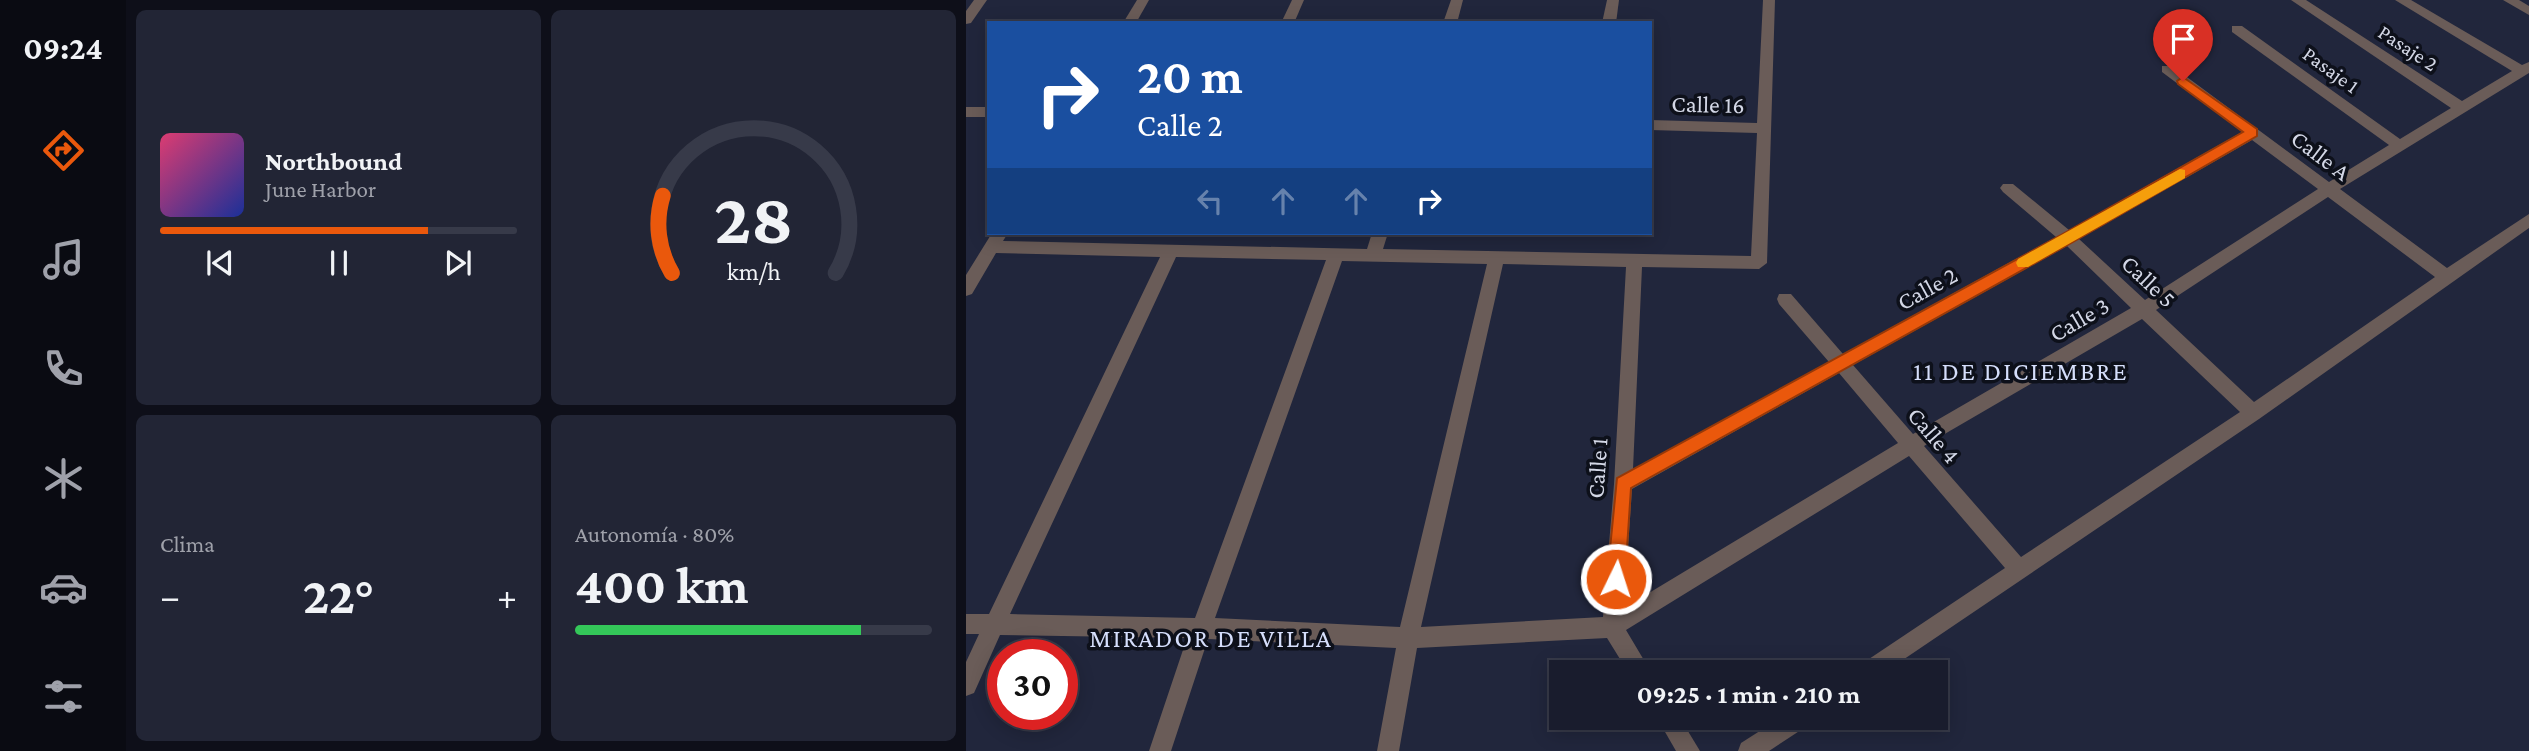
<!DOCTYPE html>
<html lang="es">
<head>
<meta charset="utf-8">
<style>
	:root { --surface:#191c2d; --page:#222535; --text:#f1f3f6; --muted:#9fa1aa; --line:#373a49; --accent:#ea580c }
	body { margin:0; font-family:"Crimson Pro",serif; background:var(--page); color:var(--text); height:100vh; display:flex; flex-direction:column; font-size:26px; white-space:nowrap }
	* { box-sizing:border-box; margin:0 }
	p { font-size:23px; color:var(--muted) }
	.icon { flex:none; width:38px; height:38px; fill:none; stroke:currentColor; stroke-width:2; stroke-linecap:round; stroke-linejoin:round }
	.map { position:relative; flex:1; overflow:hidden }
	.panel { display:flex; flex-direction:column; gap:10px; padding:10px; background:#0e0f19; width:840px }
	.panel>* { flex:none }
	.banner { position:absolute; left:21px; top:21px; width:665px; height:214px; border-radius:0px; box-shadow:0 4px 18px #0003,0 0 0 2px var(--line); background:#1a4fa0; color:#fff; overflow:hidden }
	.speed { position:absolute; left:21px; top:639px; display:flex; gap:14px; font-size:35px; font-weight:700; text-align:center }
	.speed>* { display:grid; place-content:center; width:91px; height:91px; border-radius:50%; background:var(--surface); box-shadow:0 4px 18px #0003,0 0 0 2px var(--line); line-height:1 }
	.speed .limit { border:10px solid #d22; background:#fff; color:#111 }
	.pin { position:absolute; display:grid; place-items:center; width:60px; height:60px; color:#fff; margin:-72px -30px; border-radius:50% 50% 50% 0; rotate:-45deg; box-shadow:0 0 7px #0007 }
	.pin .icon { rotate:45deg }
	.me { position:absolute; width:77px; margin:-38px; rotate:4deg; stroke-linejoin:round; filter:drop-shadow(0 0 5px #0008) }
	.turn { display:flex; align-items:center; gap:24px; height:147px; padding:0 35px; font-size:32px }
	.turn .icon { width:91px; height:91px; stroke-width:2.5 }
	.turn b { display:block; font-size:49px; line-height:60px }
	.lanes { display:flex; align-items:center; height:66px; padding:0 35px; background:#0003; justify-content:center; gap:35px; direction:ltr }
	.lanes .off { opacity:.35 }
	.big { font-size:52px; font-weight:700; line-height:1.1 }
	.panel .card { flex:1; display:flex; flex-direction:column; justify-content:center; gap:10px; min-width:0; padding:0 24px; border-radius:10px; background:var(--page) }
	.panel .dial { align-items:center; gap:0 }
	.dial svg { height:182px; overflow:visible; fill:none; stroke:var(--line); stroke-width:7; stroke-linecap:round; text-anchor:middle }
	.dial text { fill:var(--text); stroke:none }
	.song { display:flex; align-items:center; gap:21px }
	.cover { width:84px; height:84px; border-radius:10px; background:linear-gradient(135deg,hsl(340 70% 55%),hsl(230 70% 35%)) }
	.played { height:7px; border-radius:4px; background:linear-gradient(90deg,var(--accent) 75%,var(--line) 75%) }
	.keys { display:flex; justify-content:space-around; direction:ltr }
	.heat { display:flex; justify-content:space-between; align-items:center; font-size:38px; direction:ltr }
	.charge { height:10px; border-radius:5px; background:linear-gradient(90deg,#34c759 80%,var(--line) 0) }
	.panel .tiles { flex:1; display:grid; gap:10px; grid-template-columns:repeat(2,1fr) }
	.trip { position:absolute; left:583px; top:660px; width:399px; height:70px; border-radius:0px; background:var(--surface); box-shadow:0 4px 18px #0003,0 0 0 2px var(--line); font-weight:700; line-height:70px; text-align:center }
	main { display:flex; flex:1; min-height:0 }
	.tabs { display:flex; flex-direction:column; width:126px; justify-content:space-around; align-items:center; background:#0a0b12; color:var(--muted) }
	.tabs .icon { width:49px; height:49px }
	.tabs .current { color:var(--accent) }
	.tabs b { font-size:32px; color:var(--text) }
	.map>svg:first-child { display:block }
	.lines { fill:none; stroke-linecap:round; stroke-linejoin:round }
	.minor { fill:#6a5c58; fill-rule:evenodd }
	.route { fill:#ea580c; stroke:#983908; stroke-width:2 }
	.slow { fill:#f59e0b }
	.labels { text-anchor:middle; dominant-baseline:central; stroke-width:7; stroke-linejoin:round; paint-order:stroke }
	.far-street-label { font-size:21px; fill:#d3d7e6; stroke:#0d101a }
	.street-label { font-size:24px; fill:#d3d7e6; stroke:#0d101a }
	.neighbourhood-label { font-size:26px; letter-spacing:2px; fill:#d5defb; stroke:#0d101a }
</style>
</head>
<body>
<main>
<nav class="tabs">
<b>09:24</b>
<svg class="icon current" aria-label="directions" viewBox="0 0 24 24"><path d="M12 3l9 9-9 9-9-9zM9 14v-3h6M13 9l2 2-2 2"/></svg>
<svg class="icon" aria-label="music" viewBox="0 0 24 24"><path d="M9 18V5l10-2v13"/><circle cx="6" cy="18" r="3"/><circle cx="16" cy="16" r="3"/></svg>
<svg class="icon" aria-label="phone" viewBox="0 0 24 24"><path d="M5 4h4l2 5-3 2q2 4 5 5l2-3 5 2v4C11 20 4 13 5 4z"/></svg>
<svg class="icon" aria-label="climate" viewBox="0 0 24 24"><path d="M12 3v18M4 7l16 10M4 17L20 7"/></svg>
<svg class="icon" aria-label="car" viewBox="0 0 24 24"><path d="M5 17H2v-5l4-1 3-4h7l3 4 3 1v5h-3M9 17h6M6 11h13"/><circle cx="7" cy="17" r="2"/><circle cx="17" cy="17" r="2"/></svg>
<svg class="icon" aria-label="filters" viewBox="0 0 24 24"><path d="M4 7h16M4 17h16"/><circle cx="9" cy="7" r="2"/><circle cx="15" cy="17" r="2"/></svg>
</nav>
<section class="panel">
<div class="tiles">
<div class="card">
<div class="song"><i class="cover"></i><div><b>Northbound</b><p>June Harbor</p></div></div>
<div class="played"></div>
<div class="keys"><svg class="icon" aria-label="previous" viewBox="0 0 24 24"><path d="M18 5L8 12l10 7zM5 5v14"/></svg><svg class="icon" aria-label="pause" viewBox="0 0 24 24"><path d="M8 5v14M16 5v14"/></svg><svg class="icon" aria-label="next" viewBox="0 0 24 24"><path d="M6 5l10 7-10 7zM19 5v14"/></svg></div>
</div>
<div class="card dial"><svg viewBox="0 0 100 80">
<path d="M14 69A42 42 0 1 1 86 69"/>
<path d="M14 69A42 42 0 0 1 10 35" stroke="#ea580c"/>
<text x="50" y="56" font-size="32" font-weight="700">28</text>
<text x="50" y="72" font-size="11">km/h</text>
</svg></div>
<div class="card"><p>Clima</p>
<div class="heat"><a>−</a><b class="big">22°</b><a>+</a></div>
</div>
<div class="card"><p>Autonomía · 80%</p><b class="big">400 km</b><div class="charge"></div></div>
</div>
</section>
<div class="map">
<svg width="1563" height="751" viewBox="0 0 1563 751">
	<rect width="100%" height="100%" fill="#21263c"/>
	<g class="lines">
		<!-- minor -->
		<g class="minor">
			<polygon points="8,0 21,0 5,23 0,24 0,11"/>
			<polygon points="171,0 183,0 170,23 157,23"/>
			<polygon points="326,0 338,0 328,23 315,23"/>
			<polygon points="485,0 497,0 491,23 477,23"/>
			<polygon points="641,0 653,0 650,23 636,23"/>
			<path d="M 797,0 L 809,0 L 801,263 L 793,269 L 676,267 L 667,469 L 863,362 L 813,304 L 811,299 L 813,294 L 825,294 L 877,354 L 1090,237 L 1037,192 L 1034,188 L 1037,184 L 1047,184 L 1103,230 L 1276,132 L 1196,72 L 1196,66 L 1206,66 L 1363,182 L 1423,145 L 1266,32 L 1266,26 L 1276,26 L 1434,139 L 1485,108 L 1325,0 L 1340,0 L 1496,101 L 1546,71 L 1429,0 L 1445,0 L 1556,65 L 1563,62 L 1563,73 L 1374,189 L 1481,268 L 1563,214 L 1563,228 L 1293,419 L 919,672 L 890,672 L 894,665 L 1039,568 L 943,456 L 660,630 L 685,672 L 662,672 L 641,638 L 451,648 L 433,751 L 411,751 L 430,648 L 242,639 L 205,751 L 183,751 L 221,638 L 34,635 L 8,693 L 0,696 L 0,662 L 13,634 L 0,634 L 0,614 L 23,614 L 194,257 L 30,253 L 6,294 L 0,296 L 0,275 L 26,233 L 42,233 L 37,241 L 401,249 L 406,233 L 422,233 L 417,249 L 785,256 L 791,133 L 684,130 L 684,120 L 791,123 ZM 1286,140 L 1352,189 L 1179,300 L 1113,239 ZM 1362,197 L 1469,277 L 1288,402 L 1190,310 ZM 1101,246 L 1165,308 L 947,434 L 887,365 ZM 210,257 L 360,260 L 229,618 L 44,614 ZM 376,261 L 521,264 L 434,627 L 249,618 ZM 537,264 L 660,267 L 648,484 L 637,617 L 455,627 ZM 1176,319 L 1274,412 L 1055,557 L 958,446 ZM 873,373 L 932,443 L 658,608 L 666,489 Z"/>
			<polygon points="1537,0 1553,0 1563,6 1563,15"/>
			<rect x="0" y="107" width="23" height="10"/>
			<polygon points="691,718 714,718 734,751 710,751"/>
			<polygon points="814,718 844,718 841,726 803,751 772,751 775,743"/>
		</g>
	</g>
	<!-- route -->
	<polygon class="route" points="1217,77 1291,129 1291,136 1107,242 665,488 659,579 656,585 650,588 643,585 641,579 651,478 1097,234 1277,132 1212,84 1211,81"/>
	<!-- slow -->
	<polygon class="slow" points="1214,169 1219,170 1219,178 1062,267 1052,267 1050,263 1052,259"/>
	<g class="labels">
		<!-- far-street labels -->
		<g class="far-street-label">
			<text transform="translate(1442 48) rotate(33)">Pasaje 2</text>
			<text transform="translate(1365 70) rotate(36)">Pasaje 1</text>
		</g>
		<!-- street labels -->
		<g class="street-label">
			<text transform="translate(742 104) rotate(1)">Calle 16</text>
			<text transform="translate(1355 155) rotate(37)">Calle A</text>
			<text transform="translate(1183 281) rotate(43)">Calle 5</text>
			<text transform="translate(961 288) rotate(-29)">Calle 2</text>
			<text transform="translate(1113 319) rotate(-30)">Calle 3</text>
			<text transform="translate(968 435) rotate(49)">Calle 4</text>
			<text transform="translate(631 468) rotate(-86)">Calle 1</text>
		</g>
		<!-- neighbourhood labels -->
		<g class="neighbourhood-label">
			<text x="1055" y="371">11 DE DICIEMBRE</text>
			<text x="245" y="638">MIRADOR DE VILLA</text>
		</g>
	</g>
</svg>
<div class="speed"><div class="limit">30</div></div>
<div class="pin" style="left:1217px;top:81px;background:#d93025"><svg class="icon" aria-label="arrive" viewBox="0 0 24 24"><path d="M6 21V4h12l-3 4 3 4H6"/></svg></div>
<svg class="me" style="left:650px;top:579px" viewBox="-20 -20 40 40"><circle r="17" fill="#ea580c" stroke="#fff" stroke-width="3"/><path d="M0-11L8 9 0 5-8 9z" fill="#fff"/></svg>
<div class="trip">09:25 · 1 min · 210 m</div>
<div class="banner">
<div class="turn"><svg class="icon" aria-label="right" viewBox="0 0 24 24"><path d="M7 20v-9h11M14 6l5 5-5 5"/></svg><div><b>20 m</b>Calle 2</div></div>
<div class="lanes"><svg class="icon off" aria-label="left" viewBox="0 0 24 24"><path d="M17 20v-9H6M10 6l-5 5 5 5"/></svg><svg class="icon off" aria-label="ahead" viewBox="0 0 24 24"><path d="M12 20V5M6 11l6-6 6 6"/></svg><svg class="icon off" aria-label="ahead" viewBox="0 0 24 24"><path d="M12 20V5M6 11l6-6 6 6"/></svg><svg class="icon" aria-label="right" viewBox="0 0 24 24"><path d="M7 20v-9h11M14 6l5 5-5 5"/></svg></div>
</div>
</div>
</main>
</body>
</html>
